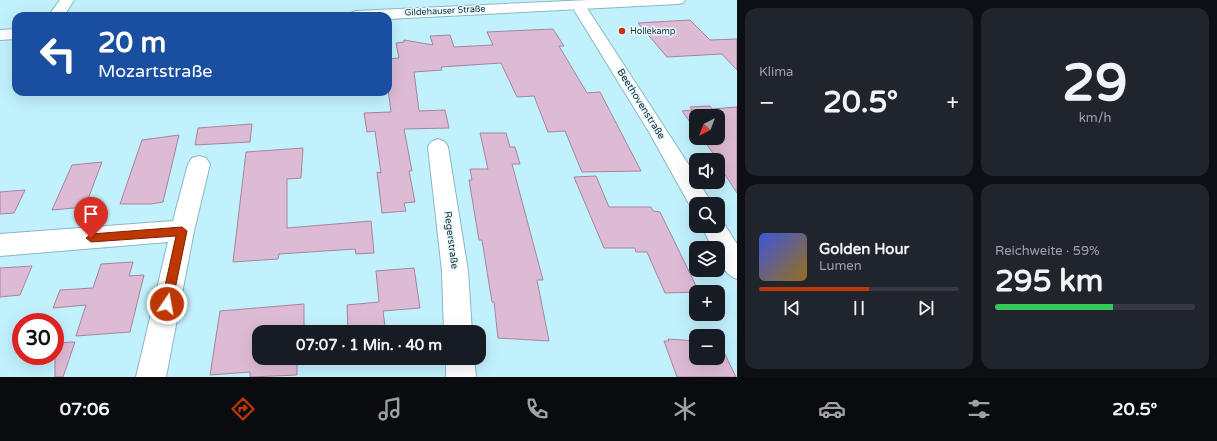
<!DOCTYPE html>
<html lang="de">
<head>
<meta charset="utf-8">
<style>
	:root { --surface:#171b24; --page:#20242c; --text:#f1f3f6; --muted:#9ea1a6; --line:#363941; --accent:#be3602 }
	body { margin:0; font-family:"Varela Round",sans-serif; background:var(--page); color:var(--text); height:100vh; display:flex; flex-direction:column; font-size:15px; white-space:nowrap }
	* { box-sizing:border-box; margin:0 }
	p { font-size:13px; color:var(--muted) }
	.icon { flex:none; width:22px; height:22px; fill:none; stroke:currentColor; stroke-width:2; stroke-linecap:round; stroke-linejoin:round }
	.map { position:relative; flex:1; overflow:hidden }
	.drawer { display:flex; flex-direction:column; gap:8px; padding:8px; background:#0d0f14; width:480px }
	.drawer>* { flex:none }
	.top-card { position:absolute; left:12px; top:12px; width:380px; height:84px; border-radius:12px; box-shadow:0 4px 16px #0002; background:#1a4fa0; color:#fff; overflow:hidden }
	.needle { width:26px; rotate:222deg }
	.fabs { position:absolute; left:689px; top:109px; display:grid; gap:8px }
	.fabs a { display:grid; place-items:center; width:36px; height:36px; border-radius:8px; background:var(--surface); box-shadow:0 4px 16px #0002; font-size:20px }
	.speed { position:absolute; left:12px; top:313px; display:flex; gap:8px; font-size:20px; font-weight:700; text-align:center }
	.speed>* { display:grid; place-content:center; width:52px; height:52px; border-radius:50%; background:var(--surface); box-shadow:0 4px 16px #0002; line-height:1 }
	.speed .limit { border:6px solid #d22; background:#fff; color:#111 }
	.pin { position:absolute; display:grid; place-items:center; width:34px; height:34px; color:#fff; margin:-41px -17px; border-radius:50% 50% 50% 0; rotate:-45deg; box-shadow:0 0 4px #0007 }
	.pin .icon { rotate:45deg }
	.me { position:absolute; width:44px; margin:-22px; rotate:12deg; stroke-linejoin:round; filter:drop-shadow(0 0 3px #0008) }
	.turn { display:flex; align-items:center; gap:14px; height:84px; padding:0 20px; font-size:18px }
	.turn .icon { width:52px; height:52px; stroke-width:2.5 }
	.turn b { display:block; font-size:28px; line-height:34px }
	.big { font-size:30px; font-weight:800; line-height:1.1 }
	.drawer .card { flex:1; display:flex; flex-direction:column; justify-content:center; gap:6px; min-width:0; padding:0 14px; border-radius:12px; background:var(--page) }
	.drawer .dial { align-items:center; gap:0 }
	.dial b { font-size:52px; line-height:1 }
	.song { display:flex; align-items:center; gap:12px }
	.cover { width:48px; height:48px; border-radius:6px; background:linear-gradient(135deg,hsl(230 70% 55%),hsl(40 70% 35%)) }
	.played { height:4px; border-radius:2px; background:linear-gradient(90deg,var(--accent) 55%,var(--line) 55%) }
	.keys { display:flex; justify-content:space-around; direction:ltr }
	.heat { display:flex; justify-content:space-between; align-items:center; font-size:22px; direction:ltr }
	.charge { height:6px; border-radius:3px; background:linear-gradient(90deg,#34c759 59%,var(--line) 0) }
	.drawer .tiles { flex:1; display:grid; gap:8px; grid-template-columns:repeat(2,1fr) }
	.trip { position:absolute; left:252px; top:325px; width:234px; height:40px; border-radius:12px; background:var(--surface); box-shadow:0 4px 16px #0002; font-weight:800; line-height:40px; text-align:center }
	.tabs { display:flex; height:64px; justify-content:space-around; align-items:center; background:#090b0e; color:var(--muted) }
	.tabs .icon { width:28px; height:28px }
	.tabs .selected { color:var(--accent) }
	.tabs b { font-size:18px; color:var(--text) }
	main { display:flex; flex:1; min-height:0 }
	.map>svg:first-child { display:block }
	.building { fill:#debbd4; stroke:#a5859c }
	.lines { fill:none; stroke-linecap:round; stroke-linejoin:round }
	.minor-casing { stroke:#8ab7c4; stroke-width:2 }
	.major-casing { stroke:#8ab7c4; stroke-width:2 }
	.minor { fill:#fff; fill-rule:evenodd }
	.major { fill:#fff; fill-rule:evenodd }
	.route { fill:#be3602; stroke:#7c2301 }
	.poi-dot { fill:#be3602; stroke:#e6f9fe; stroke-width:1.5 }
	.labels { text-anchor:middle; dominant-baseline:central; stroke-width:3; stroke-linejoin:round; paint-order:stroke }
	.far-street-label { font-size:9px; fill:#1c2e33; stroke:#e6f9fe }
	.far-poi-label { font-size:9px; fill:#1c2e33; stroke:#e6f9fe; text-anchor:start }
	.street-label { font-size:10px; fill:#1c2e33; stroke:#e6f9fe }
</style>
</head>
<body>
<main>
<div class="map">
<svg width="737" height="377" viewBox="0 0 737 377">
	<rect width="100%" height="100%" fill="#c2f1fe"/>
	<!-- building -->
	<g class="building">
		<polygon points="690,20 710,40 737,39 737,70 722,54 667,57 638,23"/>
		<polygon points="553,29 564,46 559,46 587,93 600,92 641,171 582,172 565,131 548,132 534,96 517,97 501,63 441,67 442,70 414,72 419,111 445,110 449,128 404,129 412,171 409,171 415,202 404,203 406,211 382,213 377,172 381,173 375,131 367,132 364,113 391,112 388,89 388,59 399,58 396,43 404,42 404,40 433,45 430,36 450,35 454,47 493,45 487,32"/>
		<polygon points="710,106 712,109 737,107 737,193 718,164 718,160 702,138 718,138 718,116 696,116 696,130 682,111 692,110 690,107"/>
		<polygon points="252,124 250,142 195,145 198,128"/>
		<polygon points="480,133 506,133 510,147 515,147 520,164 512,164 543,280 537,280 549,341 498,338 494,302 492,302 482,240 479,240 469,180 472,180 470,169 488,169"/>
		<polygon points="179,135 163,202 151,204 120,204 142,140"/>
		<polygon points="303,148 301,178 287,179 287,228 371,221 374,253 356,254 355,249 279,254 278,259 233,262 246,152"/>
		<polygon points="102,162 85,207 52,210 72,165"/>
		<polygon points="596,176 609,207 651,207 653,211 660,212 699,292 665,293 647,252 636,252 635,248 604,248 574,177"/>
		<polygon points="25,190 14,213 0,214 0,192"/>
		<polygon points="133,262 129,276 144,275 130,332 76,336 86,305 53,308 60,290 93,288 101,264"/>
		<polygon points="32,266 20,295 0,297 0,268"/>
		<polygon points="414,268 420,308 383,311 385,326 348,330 347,305 379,302 376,271"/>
		<polygon points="304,304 304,332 259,332 259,358 297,358 297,375 250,377 250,372 210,375 220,311"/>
		<polygon points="668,339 696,341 696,358 718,358 718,349 723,350 736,377 677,377 664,341 669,341"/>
		<polygon points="75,342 63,377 55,377 55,343"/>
	</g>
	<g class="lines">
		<defs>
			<g id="minor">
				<polygon points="60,0 74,0 64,16 48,16"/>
				<polygon points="578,1 583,2 585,5 696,176 696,182 699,182 712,204 696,204 696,212 693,211 649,132 571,5 573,2"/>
				<polygon points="438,139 445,142 448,147 468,271 472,332 444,332 442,271 428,147 431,142"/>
				<polygon points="199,156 206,158 210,164 194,231 166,377 136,377 168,242 0,256 0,234 173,221 188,164 192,158"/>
				<path d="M 718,218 L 721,219 L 737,244 L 737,279 C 724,274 718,262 718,248 L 713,248 L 701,226 L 718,226 Z"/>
				<polygon points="446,358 474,358 476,377 446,377"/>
			</g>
			<g id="major">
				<polygon points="589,0 685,0 683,3 678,4 388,19 388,16 348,16 351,13 356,11"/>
				<polygon points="16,29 16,39 0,40 0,30"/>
			</g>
		</defs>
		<!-- minor casing -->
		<use href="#minor" class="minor-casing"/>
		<!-- major casing -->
		<use href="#major" class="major-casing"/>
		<!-- minor -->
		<use href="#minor" class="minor"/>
		<!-- major -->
		<use href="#major" class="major"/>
	</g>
	<!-- route -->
	<polygon class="route" points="182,227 187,231 172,304 170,308 167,309 163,308 161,304 176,236 91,242 86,238 91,234"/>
	<!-- markers -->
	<circle class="poi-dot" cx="622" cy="31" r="4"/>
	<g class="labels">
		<!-- far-street labels -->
		<g class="far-street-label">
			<text transform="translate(445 11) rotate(-3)">Gildehauser Straße</text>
		</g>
		<!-- far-poi labels -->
		<g class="far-poi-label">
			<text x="630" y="31">Hollekamp</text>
		</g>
		<!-- street labels -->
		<g class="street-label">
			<text transform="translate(641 104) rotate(58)">Beethovenstraße</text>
			<text transform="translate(451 240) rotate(83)">Regerstraße</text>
		</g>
	</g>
</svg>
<div class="fabs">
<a><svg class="needle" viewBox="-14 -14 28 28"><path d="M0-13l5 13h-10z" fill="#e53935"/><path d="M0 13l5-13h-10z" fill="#9ea1a6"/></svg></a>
<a><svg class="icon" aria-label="sound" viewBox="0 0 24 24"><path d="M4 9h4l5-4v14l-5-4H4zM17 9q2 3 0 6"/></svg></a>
<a><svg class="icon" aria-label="search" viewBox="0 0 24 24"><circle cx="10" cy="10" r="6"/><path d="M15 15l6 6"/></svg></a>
<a><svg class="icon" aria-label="layers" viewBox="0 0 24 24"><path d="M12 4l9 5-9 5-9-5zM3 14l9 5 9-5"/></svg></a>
<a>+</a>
<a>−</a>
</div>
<div class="speed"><div class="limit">30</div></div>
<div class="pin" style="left:91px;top:238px;background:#d93025"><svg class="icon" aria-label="arrive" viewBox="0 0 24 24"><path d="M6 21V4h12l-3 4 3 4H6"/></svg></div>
<svg class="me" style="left:167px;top:304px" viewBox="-20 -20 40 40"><circle r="17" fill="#be3602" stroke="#fff" stroke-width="3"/><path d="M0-11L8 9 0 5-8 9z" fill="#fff"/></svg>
<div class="trip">07:07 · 1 Min. · 40 m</div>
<div class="top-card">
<div class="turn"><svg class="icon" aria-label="left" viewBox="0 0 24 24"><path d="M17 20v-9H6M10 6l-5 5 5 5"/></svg><div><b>20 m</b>Mozartstraße</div></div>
</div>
</div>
<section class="drawer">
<div class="tiles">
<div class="card"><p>Klima</p>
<div class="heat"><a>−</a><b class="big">20.5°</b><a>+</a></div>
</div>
<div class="card dial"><b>29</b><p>km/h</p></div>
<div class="card">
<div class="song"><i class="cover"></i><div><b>Golden Hour</b><p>Lumen</p></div></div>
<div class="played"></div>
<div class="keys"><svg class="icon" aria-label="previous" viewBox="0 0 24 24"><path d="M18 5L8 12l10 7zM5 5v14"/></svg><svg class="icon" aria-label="pause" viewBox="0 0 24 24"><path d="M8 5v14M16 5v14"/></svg><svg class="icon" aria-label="next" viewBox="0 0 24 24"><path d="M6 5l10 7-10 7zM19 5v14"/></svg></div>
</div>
<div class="card"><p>Reichweite · 59%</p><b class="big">295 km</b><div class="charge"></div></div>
</div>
</section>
</main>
<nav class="tabs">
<b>07:06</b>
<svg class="icon selected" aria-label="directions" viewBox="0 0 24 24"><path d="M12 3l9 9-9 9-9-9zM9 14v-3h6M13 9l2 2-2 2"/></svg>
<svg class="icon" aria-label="music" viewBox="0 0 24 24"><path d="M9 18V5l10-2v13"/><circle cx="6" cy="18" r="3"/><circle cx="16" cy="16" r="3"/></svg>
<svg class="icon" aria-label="phone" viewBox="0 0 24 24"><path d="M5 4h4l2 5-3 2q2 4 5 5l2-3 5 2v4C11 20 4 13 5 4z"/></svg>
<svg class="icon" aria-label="climate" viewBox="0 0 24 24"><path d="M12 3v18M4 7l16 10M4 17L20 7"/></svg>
<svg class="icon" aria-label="car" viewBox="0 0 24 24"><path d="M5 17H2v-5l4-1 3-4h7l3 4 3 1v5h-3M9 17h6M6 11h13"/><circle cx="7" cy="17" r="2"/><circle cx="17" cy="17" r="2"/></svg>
<svg class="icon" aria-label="filters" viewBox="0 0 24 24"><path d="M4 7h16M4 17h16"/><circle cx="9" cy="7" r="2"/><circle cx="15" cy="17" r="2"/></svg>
<b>20.5°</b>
</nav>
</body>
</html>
